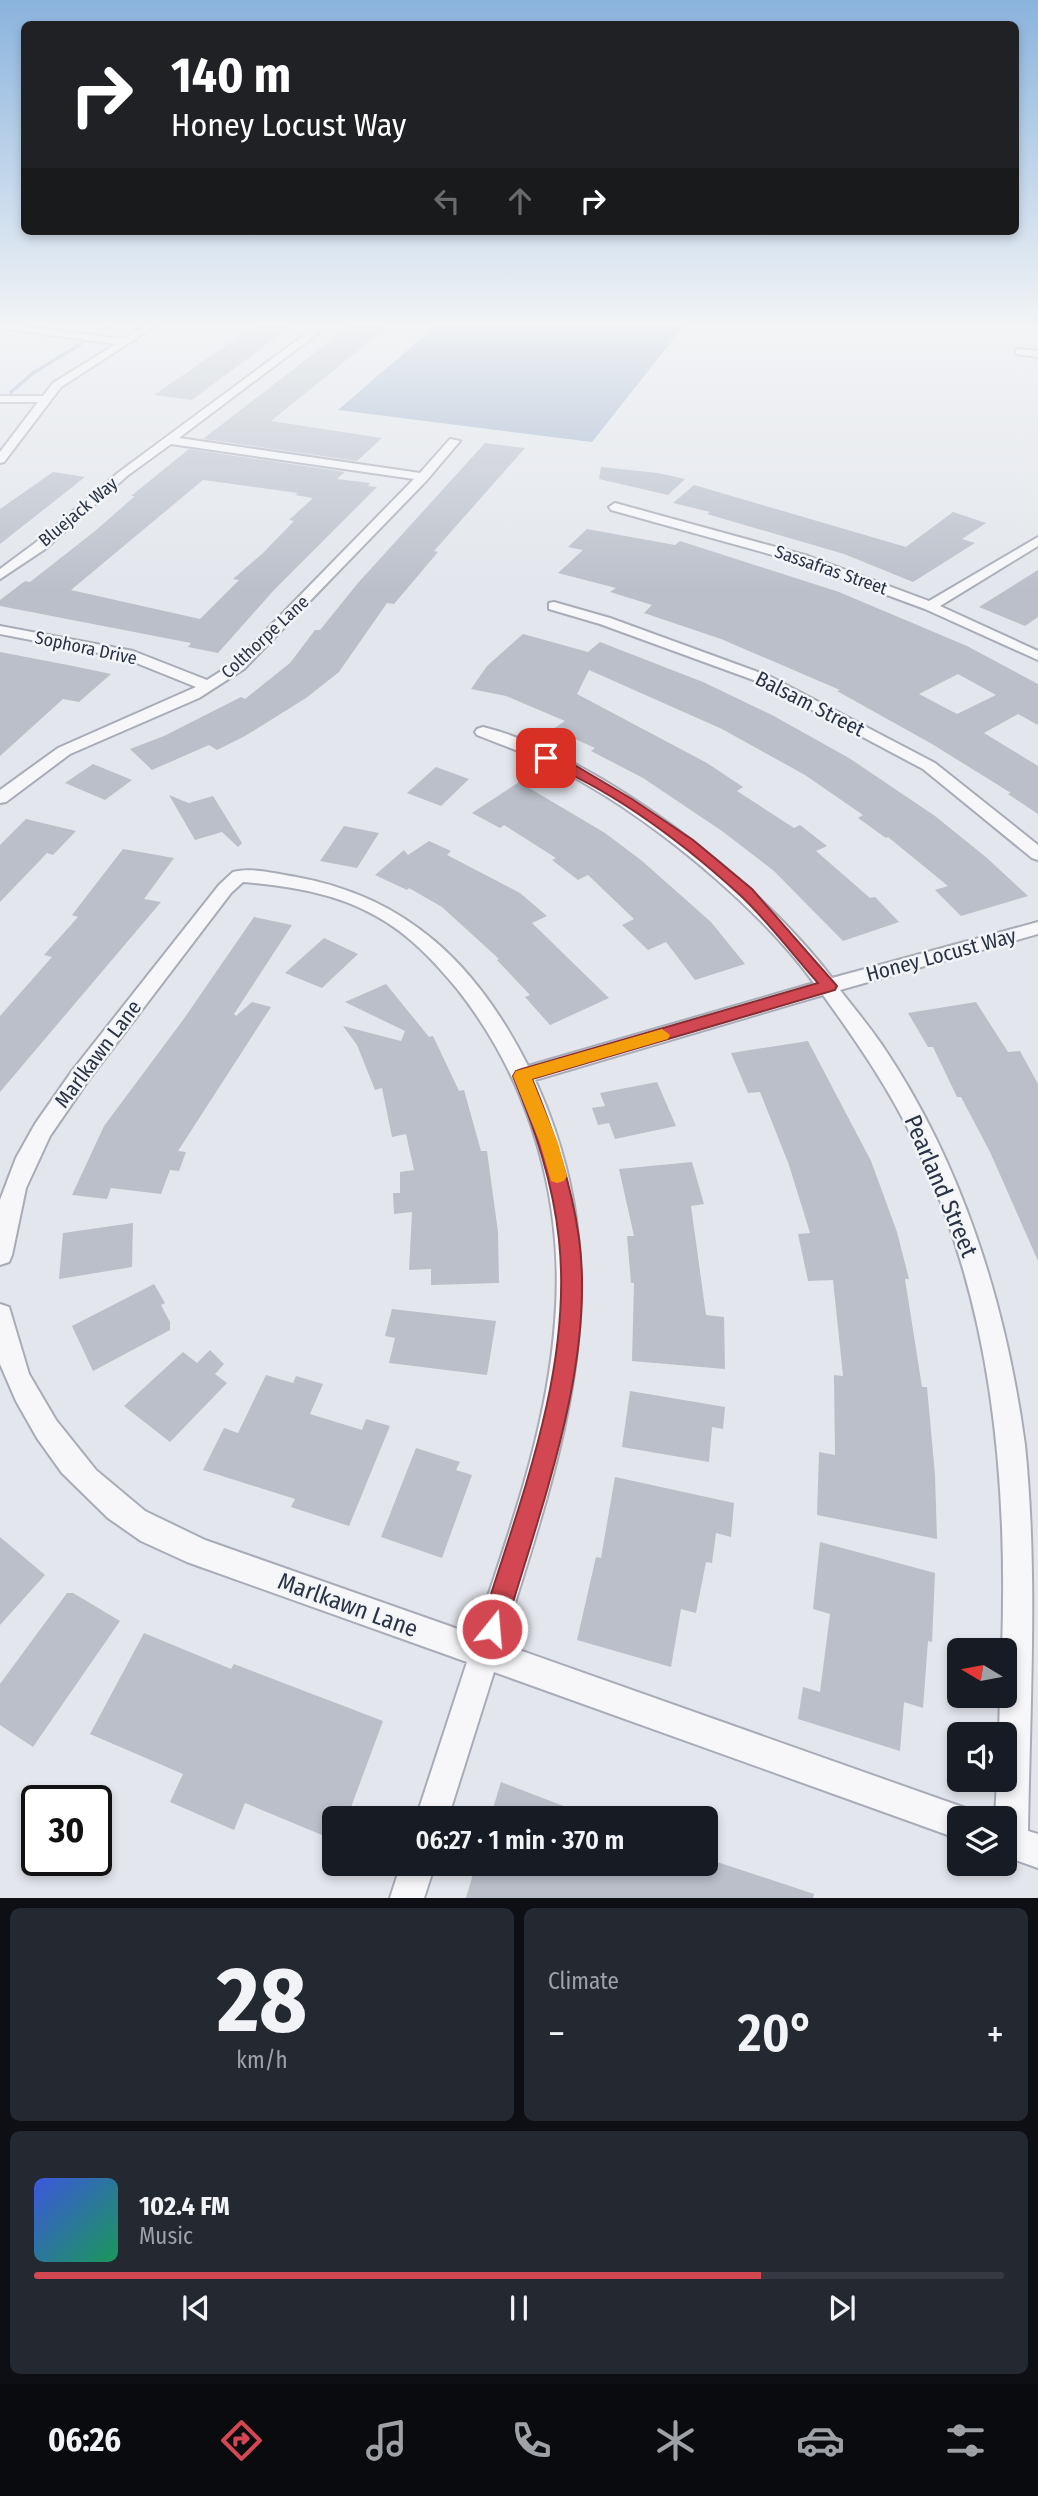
<!DOCTYPE html>
<html lang="en">
<head>
<meta charset="utf-8">
<style>
	:root { --surface:#171b24; --page:#242831; --text:#f1f3f6; --muted:#9ea1a6; --line:#363941; --accent:#d24751 }
	body { margin:0; font-family:"Fira Sans Condensed",sans-serif; background:var(--page); color:var(--text); height:100vh; display:flex; flex-direction:column; font-size:26px; white-space:nowrap }
	* { box-sizing:border-box; margin:0 }
	p { font-size:23px; color:var(--muted) }
	.icon { flex:none; width:38px; height:38px; fill:none; stroke:currentColor; stroke-width:2; stroke-linecap:round; stroke-linejoin:round }
	.map { position:relative; height:1898px; overflow:hidden }
	.panel { display:flex; flex-direction:column; gap:10px; padding:10px; background:#0d0f14; flex:1 }
	.panel>* { flex:none }
	.top-card { position:absolute; left:21px; top:21px; width:998px; height:214px; border-radius:10px; box-shadow:0 4px 10px #0003; background:#202124; color:#fff; overflow:hidden }
	.needle { width:46px; rotate:280deg }
	.tools { position:absolute; left:947px; top:1638px; display:grid; gap:14px }
	.tools a { display:grid; place-items:center; width:70px; height:70px; border-radius:10px; background:var(--surface); box-shadow:0 4px 10px #0003; font-size:35px }
	.speed { position:absolute; left:21px; top:1785px; display:flex; gap:14px; font-size:35px; font-weight:700; text-align:center }
	.speed>* { display:grid; place-content:center; width:91px; height:91px; border-radius:50%; background:var(--surface); box-shadow:0 4px 10px #0003; line-height:1 }
	.speed .limit { border:4px solid #111; border-radius:10px; background:#fff; color:#111 }
	.pin { position:absolute; display:grid; place-items:center; width:60px; height:60px; color:#fff; margin:-30px; border-radius:14px; box-shadow:0 4px 10px #0006 }
	.me { position:absolute; width:77px; margin:-38px; rotate:17deg; stroke-linejoin:round; filter:drop-shadow(0 0 5px #0008) }
	.turn { display:flex; align-items:center; gap:24px; height:147px; padding:0 35px; font-size:32px }
	.turn .icon { width:91px; height:91px; stroke-width:2.5 }
	.turn b { display:block; font-size:49px; line-height:60px }
	.lanes { display:flex; align-items:center; height:66px; padding:0 35px; background:#0003; justify-content:center; gap:35px; direction:ltr }
	.lanes .off { opacity:.35 }
	.big { font-size:52px; font-weight:600; line-height:1.1 }
	.panel .card { flex:1; display:flex; flex-direction:column; justify-content:center; gap:10px; min-width:0; padding:0 24px; border-radius:10px; background:var(--page) }
	.panel .dial { align-items:center; gap:0 }
	.dial b { font-size:91px; line-height:1 }
	.song { display:flex; align-items:center; gap:21px }
	.cover { width:84px; height:84px; border-radius:10px; background:linear-gradient(135deg,hsl(230 70% 55%),hsl(150 70% 35%)) }
	.played { height:7px; border-radius:4px; background:linear-gradient(90deg,var(--accent) 75%,var(--line) 75%) }
	.keys { display:flex; justify-content:space-around; direction:ltr }
	.heat { display:flex; justify-content:space-between; align-items:center; font-size:38px; direction:ltr }
	.panel .tiles { flex:1; display:grid; gap:10px; grid-template-columns:1fr 1fr }
	.card:last-child { grid-column:span 2 }
	.trip { position:absolute; left:322px; top:1806px; width:396px; height:70px; border-radius:10px; background:var(--surface); box-shadow:0 4px 10px #0003; font-weight:600; line-height:70px; text-align:center }
	.menu { display:flex; height:112px; justify-content:space-around; align-items:center; background:#090b0e; color:var(--muted) }
	.menu .icon { width:49px; height:49px }
	.menu .current { color:var(--accent) }
	.menu b { font-size:32px; color:var(--text) }
	.map>svg:first-child { display:block }
	.water { fill:#9eb1cc }
	.lines { fill:none; stroke-linecap:round; stroke-linejoin:round }
	.stream { stroke:#9eb1cc; stroke-width:3.5 }
	.building { fill:#babfca; fill-rule:evenodd }
	.minor-casing { stroke:#a8acb7; stroke-width:4 }
	.minor { fill:#f7f7fa; fill-rule:evenodd }
	.route { fill:#d24751; stroke:#882e35; stroke-width:2 }
	.slow { fill:#f59e0b }
	.labels { text-anchor:middle; dominant-baseline:central; stroke-width:5; stroke-linejoin:round; paint-order:stroke }
	.far-street-label { font-size:18px; fill:#2a3245; stroke:#f3f5f9 }
	.street-label { font-size:21px; fill:#2a3245; stroke:#f3f5f9 }
	.near-street-label { font-size:24px; fill:#2a3245; stroke:#f3f5f9 }
</style>
</head>
<body>
<div class="map">
<svg width="1038" height="1898" viewBox="0 0 1038 1898">
	<rect width="100%" height="100%" fill="#e3e6ec"/>
	<!-- water -->
	<polygon class="water" points="438,324 678,324 683,327 592,442 338,410"/>
	<g class="lines">
		<!-- stream -->
		<g class="stream">
			<polyline points="105,329 112,324"/>
			<polyline points="11,392 33,373 81,344"/>
		</g>
	</g>
	<!-- building -->
	<g class="building">
		<polygon points="257,324 294,324 192,400 154,395"/>
		<polygon points="352,324 391,324 271,421 382,438 357,461 203,439"/>
		<polygon points="485,443 525,448 434,551 438,552 394,604 387,603 339,672 306,698 245,736 217,750 209,745 152,770 130,749 164,736 241,697 245,699 290,663 315,630 320,630 358,583"/>
		<path d="M 189,449 L 345,472 L 337,479 L 370,483 L 368,486 L 377,487 L 274,590 L 218,653 L 188,647 L 191,643 L 0,606 L 0,600 L 25,581 L 30,582 L 95,531 L 135,496 L 131,496 ZM 203,480 L 298,493 L 295,495 L 313,498 L 289,520 L 294,521 L 263,553 L 233,579 L 239,580 L 200,619 L 71,590 Z"/>
		<polygon points="601,467 658,473 685,479 668,495 599,479"/>
		<polygon points="53,472 85,477 0,544 0,509"/>
		<polygon points="694,485 906,547 953,512 986,523 962,539 975,543 913,582 844,554 707,514 710,512 673,503"/>
		<path d="M 587,529 L 675,545 L 680,541 L 839,592 L 967,646 L 1038,684 L 1038,725 L 1018,714 L 984,733 L 1038,766 L 1038,814 L 1008,794 L 1011,793 L 932,744 L 837,691 L 840,690 L 721,639 L 644,613 L 652,605 L 610,592 L 616,588 L 558,573 L 583,550 L 568,547 ZM 958,674 L 996,695 L 957,714 L 919,694 Z"/>
		<polygon points="1038,570 1038,617 1025,626 979,607"/>
		<polygon points="523,634 588,652 600,642 703,682 772,715 849,758 935,816 987,858 1028,896 961,916 935,890 948,886 888,837 886,838 858,818 863,815 805,775 722,729 589,670 577,694 707,763 743,787 737,791 794,828 800,825 827,846 816,851 870,898 875,897 899,922 843,941 774,871 722,831 643,778 591,751 595,748 553,729 565,721 506,696 471,689 487,666"/>
		<polygon points="0,652 73,666 111,674 79,702 63,699 0,756"/>
		<polygon points="93,764 132,780 105,800 65,783"/>
		<polygon points="436,767 469,779 441,806 407,793"/>
		<polygon points="519,782 605,833 641,860 711,922 745,964 695,980 666,942 648,950 622,925 634,919 588,875 578,880 552,860 556,858 504,825 500,828 472,813"/>
		<polygon points="169,795 191,804 189,803 213,796 242,843 238,847 222,832 195,840"/>
		<polygon points="26,819 76,831 53,855 47,853 0,902 0,845"/>
		<polygon points="344,826 379,833 357,868 320,861"/>
		<polygon points="429,841 451,851 447,855 520,893 547,916 532,923 609,998 550,1025 525,997 530,995 497,960 499,959 442,907 409,888 407,890 375,875 404,850 408,855"/>
		<polygon points="123,849 174,858 144,899 161,902 0,1092 0,1016 52,957 44,955 78,917 72,915"/>
		<polygon points="254,917 292,925 234,1014 236,1016 252,1002 271,1007 178,1151 186,1152 179,1171 170,1170 161,1194 111,1188 107,1199 72,1195 104,1126 183,1020"/>
		<polygon points="324,938 358,954 322,988 285,973"/>
		<polygon points="386,984 429,1037 433,1036 459,1091 464,1090 481,1151 487,1151 498,1232 499,1283 431,1285 431,1269 409,1270 412,1212 394,1214 393,1193 400,1193 400,1172 414,1170 406,1134 392,1137 382,1088 375,1090 357,1045 343,1026 401,1041 405,1031 345,1002"/>
		<polygon points="976,1002 1008,1052 1020,1051 1038,1084 1038,1261 990,1152 961,1097 957,1097 933,1047 928,1047 908,1013"/>
		<polygon points="808,1041 871,1161 897,1232 909,1279 905,1279 922,1387 927,1387 935,1475 937,1539 817,1515 819,1452 835,1455 834,1375 843,1376 833,1280 808,1281 798,1234 810,1233 789,1165 760,1092 748,1093 731,1053"/>
		<polygon points="657,1082 676,1126 615,1139 609,1123 598,1125 592,1108 605,1106 600,1093"/>
		<polygon points="692,1162 704,1204 691,1206 706,1315 724,1317 725,1369 632,1361 634,1283 631,1283 627,1236 634,1236 619,1169"/>
		<polygon points="133,1223 132,1267 59,1279 63,1233"/>
		<polygon points="154,1284 165,1303 161,1305 170,1322 170,1330 93,1371 72,1326"/>
		<polygon points="392,1309 496,1321 487,1375 389,1363 395,1338 385,1336"/>
		<polygon points="210,1350 224,1364 215,1374 227,1383 170,1442 124,1406 183,1352 197,1363"/>
		<polygon points="266,1375 293,1383 296,1376 323,1384 310,1414 362,1430 366,1419 390,1426 349,1526 291,1507 295,1499 203,1470 224,1428 238,1433"/>
		<polygon points="630,1391 725,1407 723,1429 712,1427 709,1462 622,1447"/>
		<polygon points="416,1448 460,1462 456,1470 472,1475 442,1558 381,1537"/>
		<polygon points="615,1477 734,1503 731,1537 716,1533 712,1563 706,1562 696,1613 681,1609 671,1667 577,1640 596,1557 601,1558"/>
		<polygon points="0,1537 45,1575 0,1625"/>
		<polygon points="820,1542 935,1573 932,1642 928,1641 923,1708 904,1702 900,1751 798,1719 803,1687 820,1692 830,1614 813,1609"/>
		<polygon points="67,1593 73,1593 120,1621 33,1747 0,1725 0,1684"/>
		<polygon points="144,1633 231,1669 234,1664 383,1721 347,1818 334,1818 334,1840 245,1803 234,1830 170,1802 183,1774 90,1734"/>
		<polygon points="501,1782 592,1817 591,1818 490,1818"/>
		<polygon points="708,1859 814,1894 813,1898 466,1898 476,1864 707,1864"/>
	</g>
	<g class="lines">
		<defs>
			<g id="minor">
				<polygon points="0,324 124,339 147,324 158,324 61,387 4,462 0,463 0,452 38,402 0,402 0,396 43,396 53,383 116,344 0,328"/>
				<polygon points="319,324 330,324 179,438 420,473 450,439 460,441 427,480 244,669 199,698 70,754 6,802 0,803 0,790 58,748 196,687 124,658 0,634 0,626 133,651 207,680 234,663 414,479 171,444 127,476 45,549 0,579 0,569 35,543 119,472"/>
				<polygon points="1019,349 1038,351 1038,357 1016,354 1016,350"/>
				<polygon points="615,503 808,556 929,601 1038,537 1038,546 940,606 1038,651 1038,660 925,609 798,562 611,510 609,507"/>
				<polygon points="554,602 610,618 769,676 935,763 1038,845 1038,860 1032,858 923,769 759,682 600,624 549,609 549,603"/>
				<path d="M 483,727 C 600,756 760,882 832,978 L 1038,922 L 1038,934 L 840,990 C 854,1008 869,1026 882,1045 C 962,1163 1006,1304 1025,1445 C 1038,1572 1030,1703 1028,1831 L 1038,1834 L 1038,1868 L 1004,1856 L 1004,1818 L 995,1818 L 997,1780 L 1004,1780 L 1004,1734 L 999,1734 L 1000,1696 L 1004,1696 L 1004,1650 L 1002,1650 C 1008,1477 992,1302 915,1143 C 890,1090 857,1042 823,995 L 535,1080 C 626,1278 563,1450 502,1644 L 971,1810 L 974,1818 L 959,1818 L 959,1839 L 494,1672 L 448,1818 L 416,1818 L 467,1662 L 187,1562 L 141,1541 L 108,1518 L 62,1473 L 37,1438 L 16,1401 L 0,1364 L 0,1304 L 9,1307 L 29,1374 L 56,1420 L 96,1470 L 145,1511 L 205,1540 L 475,1635 C 509,1532 547,1431 555,1322 C 565,1204 532,1084 458,990 C 434,961 409,934 376,916 C 336,893 289,886 243,882 L 231,893 L 87,1082 L 50,1136 L 26,1188 L 12,1255 L 9,1262 L 0,1265 L 0,1200 L 16,1158 L 35,1124 L 72,1071 L 219,885 L 233,872 C 252,867 277,874 296,877 C 409,897 478,967 528,1066 L 814,983 C 755,902 642,810 552,766 C 528,754 502,745 477,735 L 475,732 L 477,729 Z"/>
				<polygon points="401,1864 435,1864 424,1898 390,1898"/>
			</g>
		</defs>
		<!-- minor casing -->
		<use href="#minor" class="minor-casing"/>
		<!-- minor -->
		<use href="#minor" class="minor"/>
	</g>
	<!-- sky -->
	<linearGradient id="sky" x2="0" y2="1"><stop stop-color="#8ab3dd"/><stop offset="0.55" stop-color="#f2f4f6"/><stop offset="1" stop-color="#f2f4f6" stop-opacity="0"/></linearGradient>
	<rect width="1038" height="590" fill="url(#sky)"/>
	<!-- route -->
	<path class="route" d="M 546,754 L 571,763 L 632,799 L 693,840 L 752,889 L 837,986 L 835,990 L 532,1079 C 554,1132 571,1182 579,1238 C 596,1364 540,1509 505,1629 L 501,1638 L 492,1641 L 484,1638 L 480,1629 C 518,1505 573,1372 559,1240 C 553,1182 535,1129 513,1076 L 516,1071 L 522,1069 L 818,983 C 792,954 768,921 740,895 C 682,842 613,790 541,761 L 539,758 Z"/>
	<!-- slow -->
	<polygon class="slow" points="662,1029 670,1035 668,1039 532,1079 558,1143 567,1176 564,1181 557,1183 551,1181 540,1143 513,1076 516,1071"/>
	<g class="labels">
		<!-- far-street labels -->
		<g class="far-street-label">
			<text transform="translate(78 512) rotate(-40)">Bluejack Way</text>
			<text transform="translate(831 570) rotate(19)">Sassafras Street</text>
			<text transform="translate(265 637) rotate(-43)">Colthorpe Lane</text>
			<text transform="translate(86 648) rotate(12)">Sophora Drive</text>
		</g>
		<!-- street labels -->
		<g class="street-label">
			<text transform="translate(810 704) rotate(27)">Balsam Street</text>
			<text transform="translate(941 955) rotate(-15)">Honey Locust Way</text>
			<text transform="translate(98 1054) rotate(-53)">Marlkawn Lane</text>
		</g>
		<!-- near-street labels -->
		<g class="near-street-label">
			<text transform="translate(941 1186) rotate(67)">Pearland Street</text>
			<text transform="translate(348 1605) rotate(20)">Marlkawn Lane</text>
		</g>
	</g>
</svg>
<div class="tools">
<a><svg class="needle" viewBox="-14 -14 28 28"><path d="M0-13l5 13h-10z" fill="#e53935"/><path d="M0 13l5-13h-10z" fill="#9ea1a6"/></svg></a>
<a><svg class="icon" aria-label="sound" viewBox="0 0 24 24"><path d="M4 9h4l5-4v14l-5-4H4zM17 9q2 3 0 6"/></svg></a>
<a><svg class="icon" aria-label="layers" viewBox="0 0 24 24"><path d="M12 4l9 5-9 5-9-5zM3 14l9 5 9-5"/></svg></a>
</div>
<div class="speed"><div class="limit">30</div></div>
<div class="pin" style="left:546px;top:758px;background:#d93025"><svg class="icon" aria-label="arrive" viewBox="0 0 24 24"><path d="M6 21V4h12l-3 4 3 4H6"/></svg></div>
<svg class="me" style="left:492px;top:1629px" viewBox="-20 -20 40 40"><circle r="17" fill="#d24751" stroke="#fff" stroke-width="3"/><path d="M0-11L8 9 0 5-8 9z" fill="#fff"/></svg>
<div class="trip">06:27 · 1 min · 370 m</div>
<div class="top-card">
<div class="turn"><svg class="icon" aria-label="right" viewBox="0 0 24 24"><path d="M7 20v-9h11M14 6l5 5-5 5"/></svg><div><b>140 m</b>Honey Locust Way</div></div>
<div class="lanes"><svg class="icon off" aria-label="left" viewBox="0 0 24 24"><path d="M17 20v-9H6M10 6l-5 5 5 5"/></svg><svg class="icon off" aria-label="ahead" viewBox="0 0 24 24"><path d="M12 20V5M6 11l6-6 6 6"/></svg><svg class="icon" aria-label="right" viewBox="0 0 24 24"><path d="M7 20v-9h11M14 6l5 5-5 5"/></svg></div>
</div>
</div>
<section class="panel">
<div class="tiles">
<div class="card dial"><b>28</b><p>km/h</p></div>
<div class="card"><p>Climate</p>
<div class="heat"><a>−</a><b class="big">20°</b><a>+</a></div>
</div>
<div class="card">
<div class="song"><i class="cover"></i><div><b>102.4 FM</b><p>Music</p></div></div>
<div class="played"></div>
<div class="keys"><svg class="icon" aria-label="previous" viewBox="0 0 24 24"><path d="M18 5L8 12l10 7zM5 5v14"/></svg><svg class="icon" aria-label="pause" viewBox="0 0 24 24"><path d="M8 5v14M16 5v14"/></svg><svg class="icon" aria-label="next" viewBox="0 0 24 24"><path d="M6 5l10 7-10 7zM19 5v14"/></svg></div>
</div>
</div>
</section>
<nav class="menu">
<b>06:26</b>
<svg class="icon current" aria-label="directions" viewBox="0 0 24 24"><path d="M12 3l9 9-9 9-9-9zM9 14v-3h6M13 9l2 2-2 2"/></svg>
<svg class="icon" aria-label="music" viewBox="0 0 24 24"><path d="M9 18V5l10-2v13"/><circle cx="6" cy="18" r="3"/><circle cx="16" cy="16" r="3"/></svg>
<svg class="icon" aria-label="phone" viewBox="0 0 24 24"><path d="M5 4h4l2 5-3 2q2 4 5 5l2-3 5 2v4C11 20 4 13 5 4z"/></svg>
<svg class="icon" aria-label="climate" viewBox="0 0 24 24"><path d="M12 3v18M4 7l16 10M4 17L20 7"/></svg>
<svg class="icon" aria-label="car" viewBox="0 0 24 24"><path d="M5 17H2v-5l4-1 3-4h7l3 4 3 1v5h-3M9 17h6M6 11h13"/><circle cx="7" cy="17" r="2"/><circle cx="17" cy="17" r="2"/></svg>
<svg class="icon" aria-label="filters" viewBox="0 0 24 24"><path d="M4 7h16M4 17h16"/><circle cx="9" cy="7" r="2"/><circle cx="15" cy="17" r="2"/></svg>
</nav>
</body>
</html>
